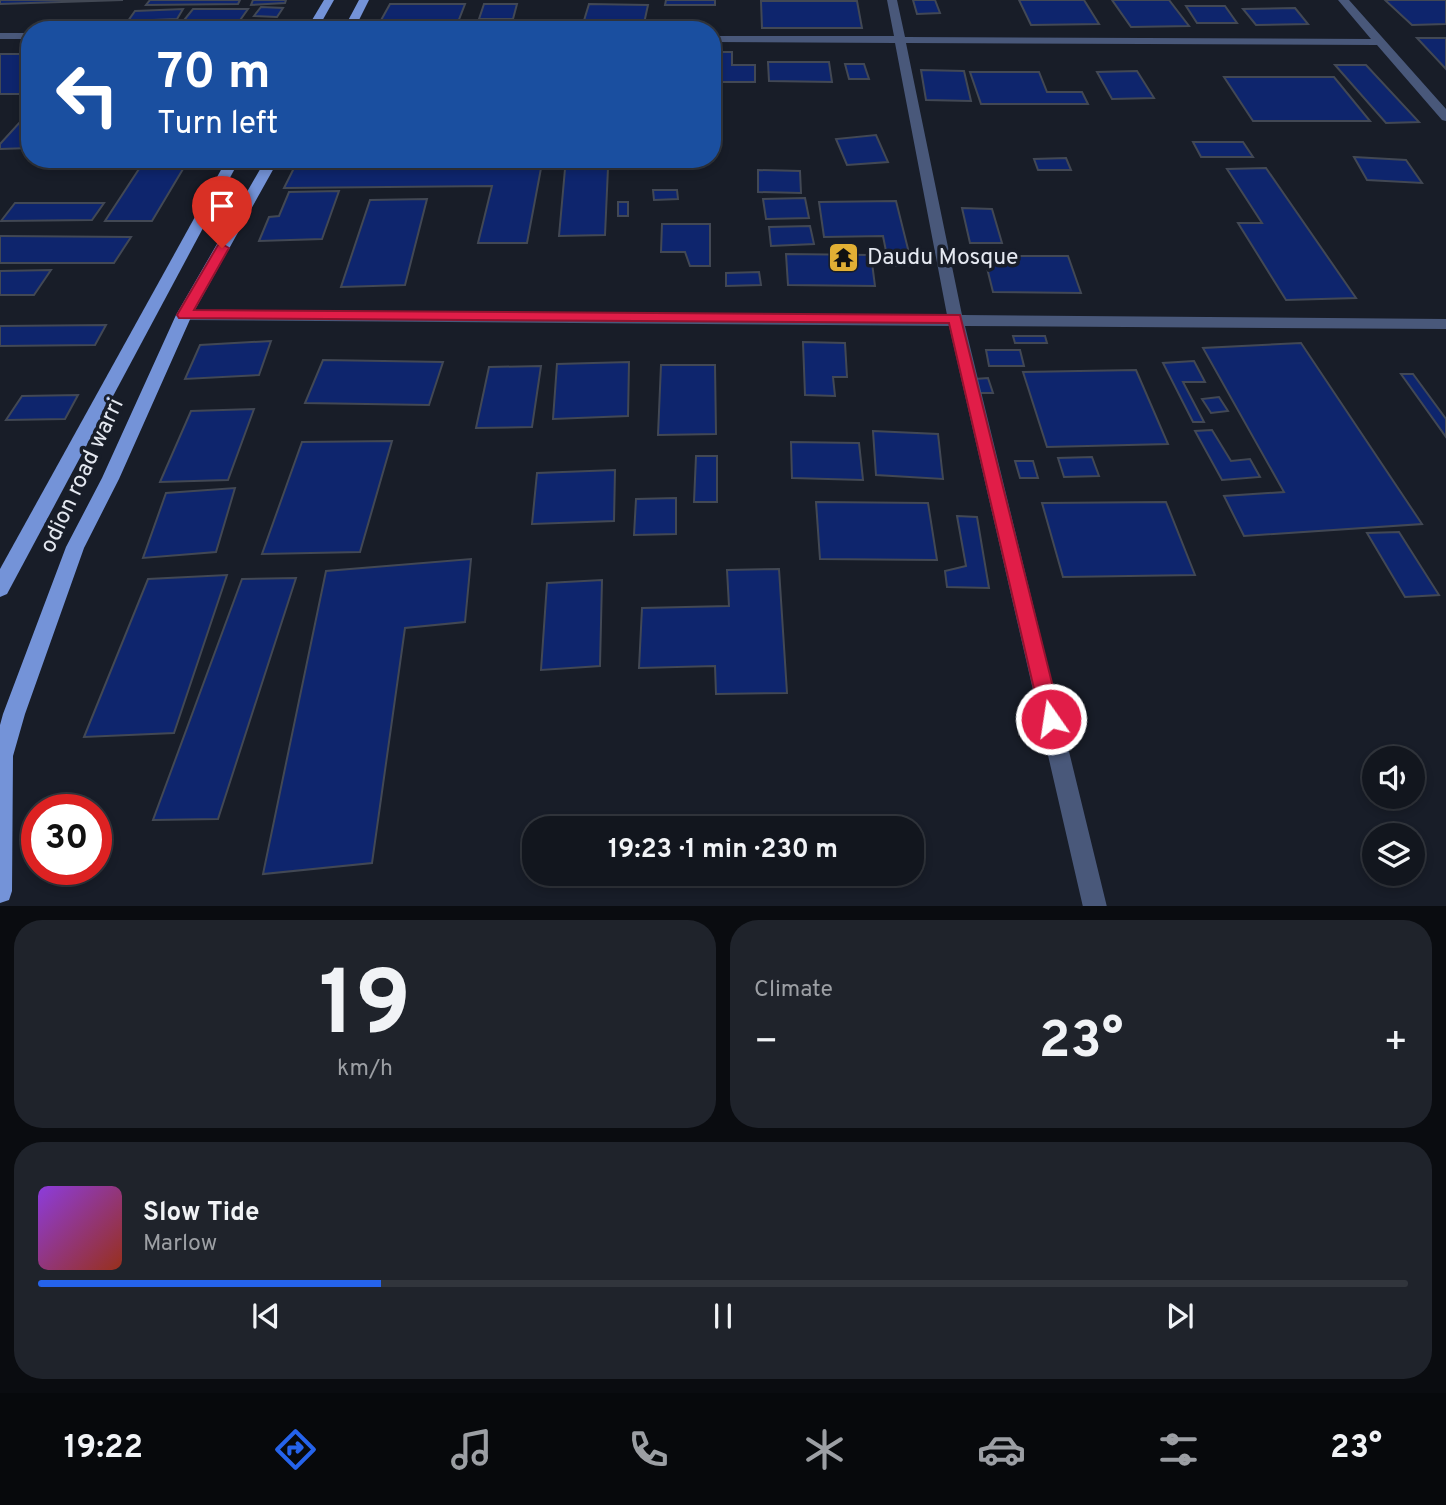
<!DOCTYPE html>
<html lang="en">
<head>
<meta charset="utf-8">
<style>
	:root { --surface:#12161e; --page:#1f232b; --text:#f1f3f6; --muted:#9c9fa4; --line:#31353c; --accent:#2563eb }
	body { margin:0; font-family:Overpass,sans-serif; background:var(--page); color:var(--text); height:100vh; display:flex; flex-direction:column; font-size:26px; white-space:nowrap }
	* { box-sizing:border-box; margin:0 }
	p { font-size:23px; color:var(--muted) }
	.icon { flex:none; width:38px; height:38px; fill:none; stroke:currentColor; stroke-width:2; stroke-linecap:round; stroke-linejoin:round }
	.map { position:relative; height:906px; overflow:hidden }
	.drawer { display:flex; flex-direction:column; gap:14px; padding:14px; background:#0a0c10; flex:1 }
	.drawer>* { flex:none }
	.hud { position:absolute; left:21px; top:21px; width:700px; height:147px; border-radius:28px; box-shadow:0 4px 10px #0003,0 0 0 2px var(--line); background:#1a4fa0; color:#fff; overflow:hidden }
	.buttons { position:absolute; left:1362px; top:746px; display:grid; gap:14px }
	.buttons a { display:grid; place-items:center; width:63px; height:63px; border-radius:50%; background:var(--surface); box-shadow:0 4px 10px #0003,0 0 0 2px var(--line); font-size:35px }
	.speed { position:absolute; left:21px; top:794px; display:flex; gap:14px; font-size:35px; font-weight:700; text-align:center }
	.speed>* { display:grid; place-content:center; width:91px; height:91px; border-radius:50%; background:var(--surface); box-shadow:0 4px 10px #0003,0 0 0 2px var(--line); line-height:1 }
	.speed .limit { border:10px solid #d22; background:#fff; color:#111 }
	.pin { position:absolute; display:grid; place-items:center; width:60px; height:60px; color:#fff; margin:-72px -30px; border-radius:50% 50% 50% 0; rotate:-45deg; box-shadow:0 0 7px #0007 }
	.pin .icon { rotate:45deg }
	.me { position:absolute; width:77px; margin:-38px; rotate:347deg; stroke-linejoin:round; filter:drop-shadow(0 0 5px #0008) }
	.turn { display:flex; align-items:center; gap:24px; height:147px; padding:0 21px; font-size:32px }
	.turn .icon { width:91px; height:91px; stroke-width:2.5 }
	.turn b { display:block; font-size:49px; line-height:60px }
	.big { font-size:52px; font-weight:700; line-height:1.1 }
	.drawer .card { flex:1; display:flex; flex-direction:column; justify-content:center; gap:10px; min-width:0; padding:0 24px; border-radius:28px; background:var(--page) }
	.drawer .dial { align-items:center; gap:0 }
	.dial b { font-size:91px; line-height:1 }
	.song { display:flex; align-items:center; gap:21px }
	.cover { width:84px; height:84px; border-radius:10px; background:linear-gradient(135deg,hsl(270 70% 55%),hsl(10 70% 35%)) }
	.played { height:7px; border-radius:4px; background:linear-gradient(90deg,var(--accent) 25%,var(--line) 25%) }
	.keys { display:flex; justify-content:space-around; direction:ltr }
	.heat { display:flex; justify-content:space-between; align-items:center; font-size:38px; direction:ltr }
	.drawer .tiles { flex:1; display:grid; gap:14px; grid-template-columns:1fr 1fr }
	.card:last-child { grid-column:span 2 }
	.trip { position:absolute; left:522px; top:816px; width:402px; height:70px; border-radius:28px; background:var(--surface); box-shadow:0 4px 10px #0003,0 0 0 2px var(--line); font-weight:700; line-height:70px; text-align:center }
	.tabs { display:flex; height:112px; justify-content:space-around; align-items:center; background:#07090c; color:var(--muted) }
	.tabs .icon { width:49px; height:49px }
	.tabs .on { color:var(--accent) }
	.tabs b { font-size:32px; color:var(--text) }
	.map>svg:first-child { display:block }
	.building { fill:#0e256d; stroke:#424854; stroke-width:2 }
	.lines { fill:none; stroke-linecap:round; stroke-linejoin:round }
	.minor { fill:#49587a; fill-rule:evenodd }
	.major { fill:#7493d8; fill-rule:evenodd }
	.route { fill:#e11d48; stroke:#92132f; stroke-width:2 }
	.labels { text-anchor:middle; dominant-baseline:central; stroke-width:7; stroke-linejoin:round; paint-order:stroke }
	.poi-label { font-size:23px; fill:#e4e8f0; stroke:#181d28; text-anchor:start }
	.street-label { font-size:23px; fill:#e4e8f0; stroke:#181d28 }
</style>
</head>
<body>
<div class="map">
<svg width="1446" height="907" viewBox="0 0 1446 907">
	<rect width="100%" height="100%" fill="#181d28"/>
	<!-- building -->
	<g class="building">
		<polygon points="0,0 123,0 0,4"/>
		<polygon points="150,0 240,0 238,4 146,5"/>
		<polygon points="253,0 286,0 285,3 251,5"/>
		<polygon points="666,0 715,0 715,5 665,5"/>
		<polygon points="913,0 935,0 940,13 917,14"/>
		<polygon points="1019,0 1084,0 1099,24 1031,25"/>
		<polygon points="1112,0 1169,0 1189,26 1131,27"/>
		<polygon points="1385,0 1446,0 1446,24 1412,25"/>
		<polygon points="761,1 857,1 862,28 762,28"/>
		<polygon points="390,4 465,4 458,22 380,22"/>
		<polygon points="484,4 517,4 513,19 479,19"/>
		<polygon points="589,4 648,5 643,28 582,27"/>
		<polygon points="1186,6 1225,6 1237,23 1197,23"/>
		<polygon points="261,7 283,8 277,17 254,16"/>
		<polygon points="1295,8 1308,24 1256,25 1243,9"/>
		<polygon points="183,9 177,19 128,21 135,11"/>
		<polygon points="193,9 248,9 233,30 176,30"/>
		<polygon points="1417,38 1446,38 1446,69"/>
		<polygon points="721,52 732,52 732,65 755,65 755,82 712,82 712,61 721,58"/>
		<polygon points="0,54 30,54 30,90 26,94 0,94"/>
		<polygon points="768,62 829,62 832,82 769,81"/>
		<polygon points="845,64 864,64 869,79 849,79"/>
		<polygon points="1335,65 1366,65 1419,122 1386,123"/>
		<polygon points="921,70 964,71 971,101 926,100"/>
		<polygon points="1137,71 1154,98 1112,99 1097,72"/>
		<polygon points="970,72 1039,72 1047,92 1082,92 1088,104 981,104"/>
		<polygon points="1224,77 1334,77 1370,121 1253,121"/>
		<polygon points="30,111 30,148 0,149 0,144"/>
		<polygon points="876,135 888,162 847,165 836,139"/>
		<polygon points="1193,142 1243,142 1253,157 1201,157"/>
		<polygon points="1354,157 1406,160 1422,183 1367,180"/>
		<polygon points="1066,158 1071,170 1038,170 1034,159"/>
		<polygon points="542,163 527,243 478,243 492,186 284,188 295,166"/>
		<polygon points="608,168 605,235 559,236 565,169"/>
		<polygon points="1266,168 1356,298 1286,300 1238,223 1262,223 1227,169"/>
		<polygon points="139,169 183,169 152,221 105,221"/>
		<polygon points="758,170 800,171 801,193 758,192"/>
		<polygon points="653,190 677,190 678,199 654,200"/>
		<polygon points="339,191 322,239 259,241 269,217 279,216 289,192"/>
		<polygon points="805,198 809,218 766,219 763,199"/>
		<polygon points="427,199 405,285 341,287 370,200"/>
		<polygon points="896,201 912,265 889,266 883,236 824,237 819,202"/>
		<rect x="618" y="202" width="10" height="14"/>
		<polygon points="15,203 104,203 92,220 1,221"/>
		<polygon points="962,208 992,209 1002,243 970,243"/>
		<polygon points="662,224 710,224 710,266 690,266 685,252 661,252"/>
		<polygon points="810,226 814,244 771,246 769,227"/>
		<polygon points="0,236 1,236 131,237 114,263 0,263"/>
		<polygon points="786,254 871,255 875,286 788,285"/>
		<polygon points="984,256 1068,256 1081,293 993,292"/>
		<polygon points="51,270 34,295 0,295 0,271"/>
		<polygon points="759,272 761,285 726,286 726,273"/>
		<polygon points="106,325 95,345 0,346 0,326"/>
		<polygon points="1013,336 1045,336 1047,343 1015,343"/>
		<polygon points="271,341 259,375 185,379 200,345"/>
		<polygon points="803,342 845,343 847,377 833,377 835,396 805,395"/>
		<polygon points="1301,343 1422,524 1244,536 1224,496 1284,492 1203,348"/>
		<polygon points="986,350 1020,350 1024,366 989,366"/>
		<polygon points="323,360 443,362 429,405 305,403"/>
		<polygon points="1194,361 1205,382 1183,382 1204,422 1193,422 1163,363"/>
		<polygon points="629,362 628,416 553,419 557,364"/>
		<polygon points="661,365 715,365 716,434 658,435"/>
		<polygon points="541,366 532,427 476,428 489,367"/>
		<polygon points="1136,370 1168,444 1047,447 1023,372"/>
		<polygon points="1401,374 1413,374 1446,419 1446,437"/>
		<polygon points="988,378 993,393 980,393 975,379"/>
		<polygon points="78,395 65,419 6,420 22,396"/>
		<polygon points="1219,397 1228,411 1211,413 1202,399"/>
		<polygon points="254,409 228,480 160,482 191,411"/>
		<polygon points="1212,430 1231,461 1250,459 1260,477 1222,480 1195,431"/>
		<polygon points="873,431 938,434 943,479 876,475"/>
		<polygon points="392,441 360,552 262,554 302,442"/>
		<polygon points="791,442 859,443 863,480 792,478"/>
		<polygon points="696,456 717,456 717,502 694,502"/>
		<polygon points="1092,457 1099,476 1064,477 1058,458"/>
		<polygon points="1015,461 1033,461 1038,478 1020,478"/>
		<polygon points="615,470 614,521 532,524 537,473"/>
		<polygon points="235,488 216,552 143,558 166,493"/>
		<polygon points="676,498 676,534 634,535 636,499"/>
		<polygon points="816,502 928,503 937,560 820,559"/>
		<polygon points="1166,502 1195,575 1063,577 1042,503"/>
		<polygon points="957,516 977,517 989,588 947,587 945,571 966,566"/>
		<polygon points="1399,532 1439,595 1405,597 1367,533"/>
		<polygon points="471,559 465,622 405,628 372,863 263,874 326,571"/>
		<polygon points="779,569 787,693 716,694 715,666 639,668 642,608 729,606 727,570"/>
		<polygon points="227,575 174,733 84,737 148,579"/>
		<polygon points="296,578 218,819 153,820 242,579"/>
		<polygon points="602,580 600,666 541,670 547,583"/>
	</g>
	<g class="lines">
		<!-- minor -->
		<g class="minor">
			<polygon points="887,0 897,0 905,37 1371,39 1338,0 1349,0 1446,109 1446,121 1442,120 1377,45 906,43 962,315 1446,319 1446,329 965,326 1107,907 1083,907 949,326 184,320 176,315 184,310 947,315 895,43 712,42 712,36 894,36"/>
			<rect x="0" y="33" width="30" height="6"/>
		</g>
		<!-- major -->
		<g class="major">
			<polygon points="324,0 334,0 317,30 306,30"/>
			<polygon points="359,0 369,0 354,30 343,30"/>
			<polygon points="227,159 240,159 7,594 0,597 0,569"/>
			<polygon points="266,159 279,159 192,315 119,479 84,548 25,714 13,756 12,891 9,900 0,903 0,725 3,714 66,547 102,478 176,315"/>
		</g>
	</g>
	<!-- route -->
	<polygon class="route" points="222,244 229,248 194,310 960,315 1061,719 1058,726 1051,729 1044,726 1041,719 949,323 179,318 177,315 218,245"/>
	<!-- icons -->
	<defs>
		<symbol id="temple-square" viewBox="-11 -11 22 22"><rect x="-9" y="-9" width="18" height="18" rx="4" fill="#e1af34" stroke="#181d28"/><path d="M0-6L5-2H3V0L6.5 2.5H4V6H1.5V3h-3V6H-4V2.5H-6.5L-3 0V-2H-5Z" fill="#111"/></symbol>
	</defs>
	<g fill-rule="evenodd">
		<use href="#temple-square" x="826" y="240" width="35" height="35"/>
	</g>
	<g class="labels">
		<!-- poi labels -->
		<g class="poi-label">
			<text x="867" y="258">Daudu Mosque</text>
		</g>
		<!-- street labels -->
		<g class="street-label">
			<text transform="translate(83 476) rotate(-65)">odion road warri</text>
		</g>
	</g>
</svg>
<div class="buttons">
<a><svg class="icon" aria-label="sound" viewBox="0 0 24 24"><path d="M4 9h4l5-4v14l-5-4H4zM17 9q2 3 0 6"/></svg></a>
<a><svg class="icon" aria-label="layers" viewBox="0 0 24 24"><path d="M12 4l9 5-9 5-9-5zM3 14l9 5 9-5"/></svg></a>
</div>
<div class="speed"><div class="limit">30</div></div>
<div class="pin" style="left:222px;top:248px;background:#d93025"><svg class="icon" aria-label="arrive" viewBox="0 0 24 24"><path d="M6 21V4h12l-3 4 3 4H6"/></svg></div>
<svg class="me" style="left:1051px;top:719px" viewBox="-20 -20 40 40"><circle r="17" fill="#e11d48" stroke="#fff" stroke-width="3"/><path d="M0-11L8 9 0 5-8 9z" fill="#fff"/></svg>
<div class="trip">19:23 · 1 min · 230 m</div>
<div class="hud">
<div class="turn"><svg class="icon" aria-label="left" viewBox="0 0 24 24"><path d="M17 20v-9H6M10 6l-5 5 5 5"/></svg><div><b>70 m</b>Turn left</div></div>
</div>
</div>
<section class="drawer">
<div class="tiles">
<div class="card dial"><b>19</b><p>km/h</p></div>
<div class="card"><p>Climate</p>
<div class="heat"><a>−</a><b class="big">23°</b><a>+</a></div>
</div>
<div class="card">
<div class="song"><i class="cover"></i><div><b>Slow Tide</b><p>Marlow</p></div></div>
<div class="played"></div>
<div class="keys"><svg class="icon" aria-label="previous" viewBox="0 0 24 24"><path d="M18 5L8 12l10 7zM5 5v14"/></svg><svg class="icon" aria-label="pause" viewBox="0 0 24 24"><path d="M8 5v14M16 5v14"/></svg><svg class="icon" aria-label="next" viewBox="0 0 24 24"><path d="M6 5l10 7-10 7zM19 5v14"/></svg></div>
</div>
</div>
</section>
<nav class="tabs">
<b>19:22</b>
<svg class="icon on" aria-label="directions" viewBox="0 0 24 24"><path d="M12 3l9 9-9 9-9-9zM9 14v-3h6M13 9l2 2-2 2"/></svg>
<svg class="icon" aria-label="music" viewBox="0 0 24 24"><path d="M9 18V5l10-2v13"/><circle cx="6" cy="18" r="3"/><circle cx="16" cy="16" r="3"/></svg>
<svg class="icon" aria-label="phone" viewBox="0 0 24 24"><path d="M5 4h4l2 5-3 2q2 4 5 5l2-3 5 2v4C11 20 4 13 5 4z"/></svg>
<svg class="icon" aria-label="climate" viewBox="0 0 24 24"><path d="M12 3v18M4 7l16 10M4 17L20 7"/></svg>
<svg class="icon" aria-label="car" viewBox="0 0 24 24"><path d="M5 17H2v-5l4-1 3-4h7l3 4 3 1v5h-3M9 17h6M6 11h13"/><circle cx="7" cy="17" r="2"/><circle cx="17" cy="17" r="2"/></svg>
<svg class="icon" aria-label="filters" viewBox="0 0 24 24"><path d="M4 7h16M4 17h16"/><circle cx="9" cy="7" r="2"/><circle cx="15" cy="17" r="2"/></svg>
<b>23°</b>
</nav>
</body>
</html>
